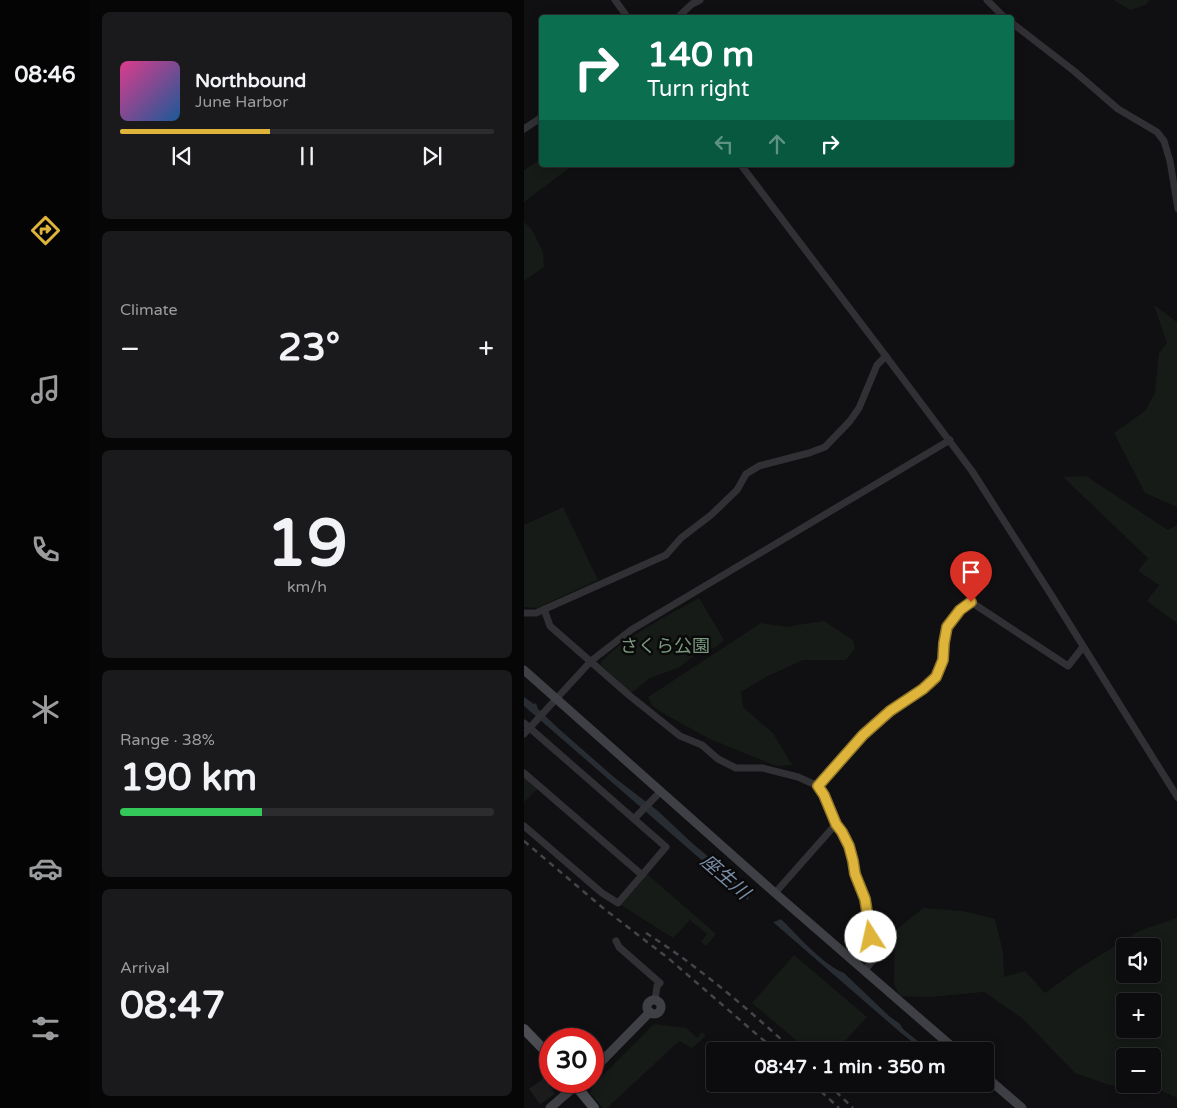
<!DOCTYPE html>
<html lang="en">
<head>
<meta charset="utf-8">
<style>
	:root { --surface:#0c0b0d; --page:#1a191b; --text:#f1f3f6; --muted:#9a9b9d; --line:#2c2b2e; --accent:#deb53a }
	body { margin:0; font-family:"Varela Round","Noto Sans JP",sans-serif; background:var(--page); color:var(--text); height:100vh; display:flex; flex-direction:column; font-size:19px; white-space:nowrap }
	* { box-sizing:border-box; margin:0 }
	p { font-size:16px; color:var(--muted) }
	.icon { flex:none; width:28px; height:28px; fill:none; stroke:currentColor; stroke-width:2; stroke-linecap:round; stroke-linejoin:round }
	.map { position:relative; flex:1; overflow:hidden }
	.drawer { display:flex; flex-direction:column; gap:12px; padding:12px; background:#070607; width:434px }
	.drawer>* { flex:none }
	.banner { position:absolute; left:15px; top:15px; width:475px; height:152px; border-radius:5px; box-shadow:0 2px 12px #0003,0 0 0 1px var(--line); background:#0b6e4f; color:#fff; overflow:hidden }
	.controls { position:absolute; left:592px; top:938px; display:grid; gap:10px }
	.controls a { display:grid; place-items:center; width:45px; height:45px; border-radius:5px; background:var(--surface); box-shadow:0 2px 12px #0003,0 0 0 1px var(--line); font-size:25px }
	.speed { position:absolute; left:15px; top:1028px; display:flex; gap:10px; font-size:25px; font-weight:700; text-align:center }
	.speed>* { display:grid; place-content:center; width:65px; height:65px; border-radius:50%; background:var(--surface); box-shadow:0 2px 12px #0003,0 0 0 1px var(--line); line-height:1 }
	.speed .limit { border:8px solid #d22; background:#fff; color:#111 }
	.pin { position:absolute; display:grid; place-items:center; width:42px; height:42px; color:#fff; margin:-51px -21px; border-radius:50% 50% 50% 0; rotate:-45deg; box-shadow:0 0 5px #0007 }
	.pin .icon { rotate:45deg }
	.me { position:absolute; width:55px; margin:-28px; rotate:350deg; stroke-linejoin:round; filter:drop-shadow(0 0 4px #0008) }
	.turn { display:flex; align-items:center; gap:18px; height:105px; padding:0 25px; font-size:22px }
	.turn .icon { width:65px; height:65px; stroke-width:2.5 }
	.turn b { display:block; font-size:35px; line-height:42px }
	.lanes { display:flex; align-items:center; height:48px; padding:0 25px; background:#0003; justify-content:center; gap:25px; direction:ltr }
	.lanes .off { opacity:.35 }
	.big { font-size:38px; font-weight:700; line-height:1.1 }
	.drawer .widget { flex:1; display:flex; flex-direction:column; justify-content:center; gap:8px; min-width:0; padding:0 18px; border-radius:8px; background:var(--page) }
	.drawer .dial { align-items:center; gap:0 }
	.dial b { font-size:65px; line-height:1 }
	.song { display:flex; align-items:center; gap:15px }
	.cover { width:60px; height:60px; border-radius:8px; background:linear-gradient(135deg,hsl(330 70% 55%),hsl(210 70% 35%)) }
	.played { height:5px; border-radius:2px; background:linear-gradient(90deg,var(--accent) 40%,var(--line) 40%) }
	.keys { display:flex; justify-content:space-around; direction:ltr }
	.heat { display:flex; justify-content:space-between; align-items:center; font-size:28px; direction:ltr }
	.charge { height:8px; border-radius:4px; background:linear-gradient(90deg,#34c759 38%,var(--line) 0) }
	.trip { position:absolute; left:182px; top:1042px; width:288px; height:50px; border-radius:5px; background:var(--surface); box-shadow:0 2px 12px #0003,0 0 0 1px var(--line); font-weight:700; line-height:50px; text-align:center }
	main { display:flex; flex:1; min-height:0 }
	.menu { display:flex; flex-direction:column; width:90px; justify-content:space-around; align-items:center; background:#050405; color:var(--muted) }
	.menu .icon { width:35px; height:35px }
	.menu .selected { color:var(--accent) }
	.menu b { font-size:22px; color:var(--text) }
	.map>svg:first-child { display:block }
	.built { fill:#1c1c1d }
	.green { fill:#161b17; fill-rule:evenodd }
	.water { fill:#272d33 }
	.pier { fill:#100f11 }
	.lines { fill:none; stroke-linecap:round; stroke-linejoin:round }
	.street { stroke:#313135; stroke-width:7 }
	.secondary { stroke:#3f4045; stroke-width:9 }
	.primary { stroke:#4d4e54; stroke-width:10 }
	.rail { stroke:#44454a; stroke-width:2.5; stroke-dasharray:6 5; stroke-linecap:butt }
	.route-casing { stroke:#907626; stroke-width:12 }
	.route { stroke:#deb53a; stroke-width:9 }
	.labels { text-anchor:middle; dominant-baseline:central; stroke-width:5; stroke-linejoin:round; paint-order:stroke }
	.park-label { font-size:18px; fill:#7a9a7f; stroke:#0b0a0b }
	.water-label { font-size:19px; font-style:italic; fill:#7b8fa9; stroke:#0b0a0b }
</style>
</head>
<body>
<main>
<nav class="menu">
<b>08:46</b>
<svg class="icon selected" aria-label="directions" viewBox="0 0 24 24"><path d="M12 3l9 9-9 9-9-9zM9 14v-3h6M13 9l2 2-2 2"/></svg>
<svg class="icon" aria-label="music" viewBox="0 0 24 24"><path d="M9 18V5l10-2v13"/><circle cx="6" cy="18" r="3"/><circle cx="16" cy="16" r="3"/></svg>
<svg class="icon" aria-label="phone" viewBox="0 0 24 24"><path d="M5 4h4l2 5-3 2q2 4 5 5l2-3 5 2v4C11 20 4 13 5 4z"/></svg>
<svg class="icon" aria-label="climate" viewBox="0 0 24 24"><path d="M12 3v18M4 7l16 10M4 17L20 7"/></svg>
<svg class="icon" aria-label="car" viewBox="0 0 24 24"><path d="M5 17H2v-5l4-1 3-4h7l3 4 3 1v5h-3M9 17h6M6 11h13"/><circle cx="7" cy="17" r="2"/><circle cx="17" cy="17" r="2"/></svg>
<svg class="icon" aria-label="filters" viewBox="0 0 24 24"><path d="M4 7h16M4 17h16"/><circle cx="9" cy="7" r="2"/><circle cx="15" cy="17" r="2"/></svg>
</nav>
<section class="drawer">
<div class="widget">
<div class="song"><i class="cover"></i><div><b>Northbound</b><p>June Harbor</p></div></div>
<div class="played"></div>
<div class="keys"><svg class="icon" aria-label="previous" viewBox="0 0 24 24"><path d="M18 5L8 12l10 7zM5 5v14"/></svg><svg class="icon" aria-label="pause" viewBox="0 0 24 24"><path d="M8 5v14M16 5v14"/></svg><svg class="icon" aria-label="next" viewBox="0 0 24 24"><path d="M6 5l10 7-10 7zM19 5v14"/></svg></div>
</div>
<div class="widget"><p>Climate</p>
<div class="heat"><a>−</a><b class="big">23°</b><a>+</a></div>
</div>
<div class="widget dial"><b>19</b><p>km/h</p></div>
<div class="widget"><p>Range · 38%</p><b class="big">190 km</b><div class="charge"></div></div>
<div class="widget"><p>Arrival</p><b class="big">08:47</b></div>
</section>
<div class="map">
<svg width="654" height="1108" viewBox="0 0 654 1108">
	<rect width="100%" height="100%" fill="#100f11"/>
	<!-- built -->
	<polygon class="built" points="20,1078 31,1094 16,1104 5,1089"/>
	<!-- green -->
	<g class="green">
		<polygon points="589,0 626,0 621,5 606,10"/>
		<polygon points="17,159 18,165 49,165 0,202 0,170"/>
		<polygon points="0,222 8,230 19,252 20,267 0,281"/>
		<polygon points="630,305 653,322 653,507 621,493 590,433 621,411 631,393 635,353 643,343"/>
		<polygon points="562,476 644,530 653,525 653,623 623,601 635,585 614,571 624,558 539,477"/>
		<polygon points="39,507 74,580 13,608 0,607 0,525"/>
		<path d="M 175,598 L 200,640 L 192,647 L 171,655 L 154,668 L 126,678 L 110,691 L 106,692 L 77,665 L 77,662 C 104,634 142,617 175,598 Z"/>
		<polygon points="300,621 329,640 331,649 322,660 279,660 244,676 217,692 219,707 249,733 265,760 269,765 252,766 186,739 142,715 128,706 124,697 237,623 265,627 273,625"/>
		<polygon points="0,776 14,788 0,802"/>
		<polygon points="123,874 192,934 182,946 177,942 183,934 166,920 149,938 97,905"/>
		<path d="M 399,908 L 439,911 L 471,919 L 479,952 L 480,977 L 501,971 L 521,993 L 554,969 L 615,931 L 653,918 L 653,1098 L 627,1086 L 585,1085 L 551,1073 L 498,1018 L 460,992 L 406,997 L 376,996 L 370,984 L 371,931 ZM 601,946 L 629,946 L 629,974 L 601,974 ZM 601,1001 L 629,1001 L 629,1029 L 601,1029 ZM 601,1056 L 629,1056 L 629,1084 L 601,1084 Z"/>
		<polygon points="270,955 343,1017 312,1051 285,1051 228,1003"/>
		<polygon points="130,1024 162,1028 173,1038 178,1032 182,1036 168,1048 155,1041 83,1108 79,1108 66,1093 69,1085"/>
	</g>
	<!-- water -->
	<path class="water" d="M 0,697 L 10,704 L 12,703 L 14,709 L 35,729 L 91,778 L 134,811 L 168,843 L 218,885 L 220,884 L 222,890 C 235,901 249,911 261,923 C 276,938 300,965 320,973 L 365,1016 L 376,1024 L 379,1029 L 406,1051 L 400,1051 L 377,1033 L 0,706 Z"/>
	<!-- pier -->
	<polygon class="pier" points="225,889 257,917 259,918 248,923 223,902 226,895"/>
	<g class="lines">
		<!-- street -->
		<g class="street">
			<polyline points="91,0 104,18"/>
			<polyline points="463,0 481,18"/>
			<polyline points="153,18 168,4 176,0"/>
			<polyline points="488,23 550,71 594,109 633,132 640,141 646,161 654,209"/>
			<polyline points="0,129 18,117"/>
			<polyline points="217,165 355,347 448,471 526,593 654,798"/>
			<polyline points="20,609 26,626 106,696 156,736 178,745 194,759 212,768 238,768 274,777 294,786 300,795 312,824 318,832 325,846 331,874 341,899 347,937 355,953 341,970"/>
			<polyline points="0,613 12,613 142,555 157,538 187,515 213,490 222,474 235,466 285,453 301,447 326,421 335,408 353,365 362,356"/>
			<polyline points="0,723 142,847 94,903 78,893 0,826"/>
			<polyline points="0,734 67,661 107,630 426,440"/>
			<polyline points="0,773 118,875"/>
			<polyline points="294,786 339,735 365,711 399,689 412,677 419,660 419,643 423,627 436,610 447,602 544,666 559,647"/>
			<polyline points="110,819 136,792"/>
			<polyline points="251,893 312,824"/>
			<polyline points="92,941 95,947 136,983 133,986 131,1000"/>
		</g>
		<!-- secondary -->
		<g class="secondary">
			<polyline points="0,670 251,893 433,1051"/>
			<circle cx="130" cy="1007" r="7"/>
			<polyline points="69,1070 126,1012"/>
			<polyline points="461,1076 498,1108"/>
			<polyline points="26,1108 57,1081"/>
		</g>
		<!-- primary -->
		<g class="primary">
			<polyline points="0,1029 26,1056"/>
			<polyline points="48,1081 70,1108"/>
		</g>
		<!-- rail -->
		<g class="rail">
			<polyline points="0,841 79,908 144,958 252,1051"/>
			<path d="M 122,933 C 174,966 224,1009 270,1051"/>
			<polyline points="289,1084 315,1108"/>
			<polyline points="304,1084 329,1108"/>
		</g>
	</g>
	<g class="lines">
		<defs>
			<polyline id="route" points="347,937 341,899 331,874 329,861 325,846 318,832 312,824 300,795 294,786 339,735 366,711 399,689 412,677 419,660 420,643 423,627 436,610 447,602"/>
		</defs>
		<!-- route casing -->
		<use href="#route" class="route-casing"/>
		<!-- route -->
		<use href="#route" class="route"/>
	</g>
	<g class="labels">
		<!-- park labels -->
		<g class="park-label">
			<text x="141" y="646">さくら公園</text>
		</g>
		<!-- water labels -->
		<g class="water-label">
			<text transform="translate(201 877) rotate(41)">座生川</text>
		</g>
	</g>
</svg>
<div class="controls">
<a><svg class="icon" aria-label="sound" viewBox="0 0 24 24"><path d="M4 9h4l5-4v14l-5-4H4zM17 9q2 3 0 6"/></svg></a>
<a>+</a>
<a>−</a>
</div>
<div class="speed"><div class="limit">30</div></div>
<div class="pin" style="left:447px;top:602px;background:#d93025"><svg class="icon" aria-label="arrive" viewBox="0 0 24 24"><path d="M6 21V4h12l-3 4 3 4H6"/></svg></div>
<svg class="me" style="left:347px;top:937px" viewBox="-20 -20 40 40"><circle r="19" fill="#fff"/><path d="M0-13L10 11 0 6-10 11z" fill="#deb53a"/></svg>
<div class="trip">08:47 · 1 min · 350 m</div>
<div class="banner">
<div class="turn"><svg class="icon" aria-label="right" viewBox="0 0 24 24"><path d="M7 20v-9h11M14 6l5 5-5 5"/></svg><div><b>140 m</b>Turn right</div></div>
<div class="lanes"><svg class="icon off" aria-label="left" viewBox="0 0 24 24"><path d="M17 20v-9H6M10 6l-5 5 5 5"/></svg><svg class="icon off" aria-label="ahead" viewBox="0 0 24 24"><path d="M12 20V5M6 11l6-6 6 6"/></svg><svg class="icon" aria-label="right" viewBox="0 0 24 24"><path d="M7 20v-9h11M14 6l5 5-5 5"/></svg></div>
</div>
</div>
</main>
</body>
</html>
